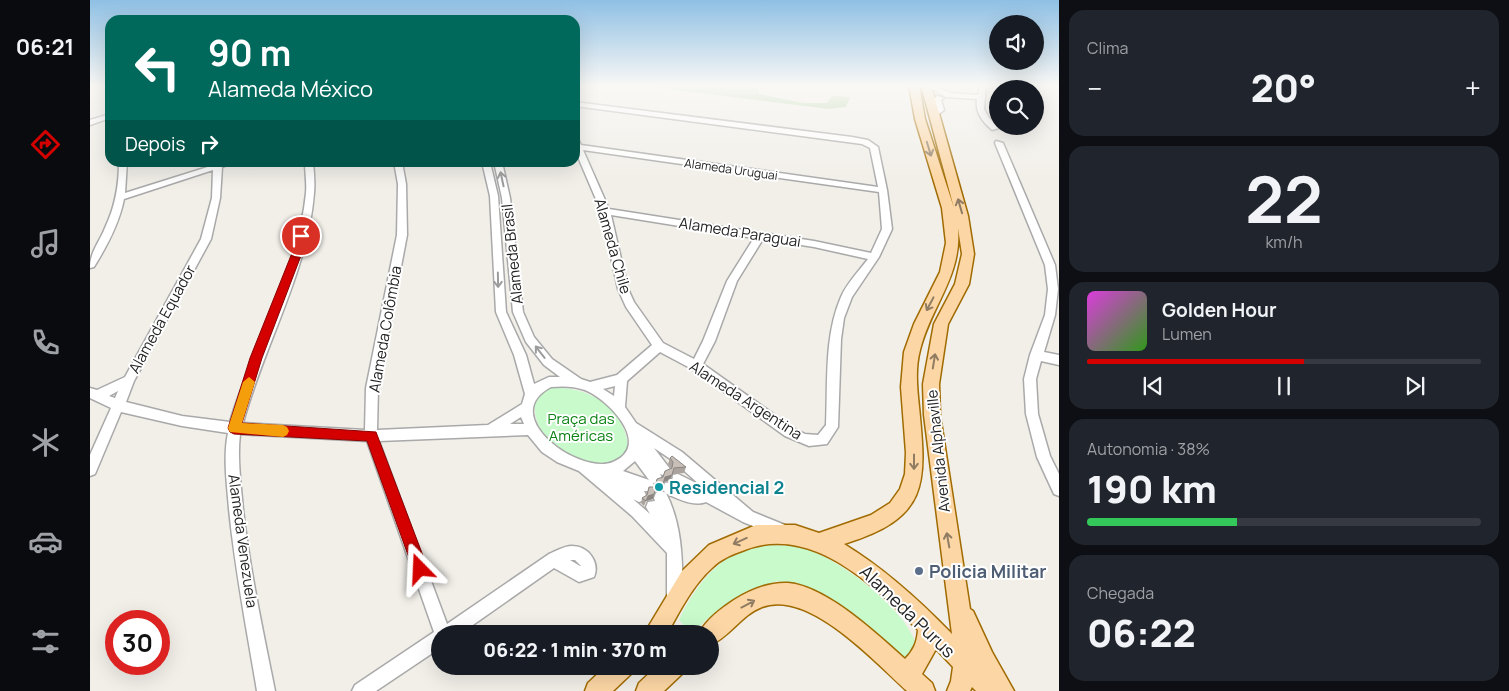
<!DOCTYPE html>
<html lang="pt">
<head>
<meta charset="utf-8">
<style>
	:root { --surface:#171b24; --page:#20242c; --text:#f1f3f6; --muted:#9ea1a6; --line:#363941; --accent:#d40000 }
	body { margin:0; font-family:Manrope,sans-serif; background:var(--page); color:var(--text); height:100vh; display:flex; flex-direction:column; font-size:19px; white-space:nowrap }
	* { box-sizing:border-box; margin:0 }
	p { font-size:16px; color:var(--muted) }
	.icon { flex:none; width:28px; height:28px; fill:none; stroke:currentColor; stroke-width:2; stroke-linecap:round; stroke-linejoin:round }
	.map { position:relative; flex:1; overflow:hidden }
	.drawer { display:flex; flex-direction:column; gap:10px; padding:10px; background:#0d0f14; width:450px }
	.drawer>* { flex:none }
	.banner { position:absolute; left:15px; top:15px; width:475px; height:152px; border-radius:15px; box-shadow:0 5px 20px #0002; background:#00695c; color:#fff; overflow:hidden }
	.fabs { position:absolute; left:899px; top:15px; display:grid; gap:10px }
	.fabs a { display:grid; place-items:center; width:55px; height:55px; border-radius:50%; background:var(--surface); box-shadow:0 5px 20px #0002; font-size:25px }
	.speed { position:absolute; left:15px; top:610px; display:flex; gap:10px; font-size:25px; font-weight:700; text-align:center }
	.speed>* { display:grid; place-content:center; width:65px; height:65px; border-radius:50%; background:var(--surface); box-shadow:0 5px 20px #0002; line-height:1 }
	.speed .limit { border:8px solid #d22; background:#fff; color:#111 }
	.pin { position:absolute; display:grid; place-items:center; width:42px; height:42px; color:#fff; margin:-21px; border:2px solid #fff; border-radius:50%; box-shadow:0 1px 5px #0007 }
	.me { position:absolute; width:55px; margin:-28px; rotate:339deg; stroke-linejoin:round; filter:drop-shadow(0 0 4px #0008) }
	.turn { display:flex; align-items:center; gap:18px; height:105px; padding:0 20px; font-size:22px }
	.turn .icon { width:65px; height:65px; stroke-width:2.5 }
	.turn b { display:block; font-size:35px; line-height:42px }
	.then { display:flex; align-items:center; height:48px; padding:0 20px; background:#0003; gap:10px; font-size:19px }
	.big { font-size:38px; font-weight:800; line-height:1.1 }
	.drawer .tile { flex:1; display:flex; flex-direction:column; justify-content:center; gap:8px; min-width:0; padding:0 18px; border-radius:15px; background:var(--page) }
	.drawer .dial { align-items:center; gap:0 }
	.dial b { font-size:65px; line-height:1 }
	.song { display:flex; align-items:center; gap:15px }
	.cover { width:60px; height:60px; border-radius:8px; background:linear-gradient(135deg,hsl(300 70% 55%),hsl(110 70% 35%)) }
	.played { height:5px; border-radius:2px; background:linear-gradient(90deg,var(--accent) 55%,var(--line) 55%) }
	.keys { display:flex; justify-content:space-around; direction:ltr }
	.heat { display:flex; justify-content:space-between; align-items:center; font-size:28px; direction:ltr }
	.charge { height:8px; border-radius:4px; background:linear-gradient(90deg,#34c759 38%,var(--line) 0) }
	.trip { position:absolute; left:341px; top:625px; width:288px; height:50px; border-radius:25px; background:var(--surface); box-shadow:0 5px 20px #0002; font-weight:800; line-height:50px; text-align:center }
	main { display:flex; flex:1; min-height:0 }
	.tab-bar { display:flex; flex-direction:column; width:90px; justify-content:space-around; align-items:center; background:#090b0e; color:var(--muted) }
	.tab-bar .icon { width:35px; height:35px }
	.tab-bar .on { color:var(--accent) }
	.tab-bar b { font-size:22px; color:var(--text) }
	.map>svg:first-child { display:block }
	.forest { fill:#add19e }
	.park { fill:#c8facc }
	.lines { fill:none; stroke-linecap:round; stroke-linejoin:round }
	.minor-casing { stroke:#a9a9a9; stroke-width:3 }
	.major-casing { stroke:#a06b00; stroke-width:3 }
	.minor { fill:#fff; fill-rule:evenodd }
	.major { fill:#fcd6a4; fill-rule:evenodd }
	.wall { fill:#aba49e }
	.shaded-wall { fill:#8b8681 }
	.building { fill:#c7bfb8; stroke:#8b8681 }
	.oneway { stroke:#8f7c63 }
	.oneway2 { stroke:#9c9c9c }
	.route { fill:#d40000; stroke:#8a0000 }
	.slow { fill:#f59e0b }
	.culture-dot { fill:#0f9aa8; stroke:#fff; stroke-width:2 }
	.service-dot { fill:#5c6f8a; stroke:#fff; stroke-width:2 }
	.labels { text-anchor:middle; dominant-baseline:central; stroke-width:4; stroke-linejoin:round; paint-order:stroke }
	.far-street-label { font-size:12px; fill:#222; stroke:#fff }
	.street-label { font-size:15px; fill:#222; stroke:#fff }
	.park-label { font-size:15px; fill:#0c8416; stroke:#fff }
	.near-culture-label { font-size:18px; font-weight:bold; fill:#0d838f; stroke:#fff; text-anchor:start }
	.near-service-label { font-size:18px; font-weight:bold; fill:#4e5e75; stroke:#fff; text-anchor:start }
	.near-street-label { font-size:18px; fill:#222; stroke:#fff }
</style>
</head>
<body>
<main>
<nav class="tab-bar">
<b>06:21</b>
<svg class="icon on" aria-label="directions" viewBox="0 0 24 24"><path d="M12 3l9 9-9 9-9-9zM9 14v-3h6M13 9l2 2-2 2"/></svg>
<svg class="icon" aria-label="music" viewBox="0 0 24 24"><path d="M9 18V5l10-2v13"/><circle cx="6" cy="18" r="3"/><circle cx="16" cy="16" r="3"/></svg>
<svg class="icon" aria-label="phone" viewBox="0 0 24 24"><path d="M5 4h4l2 5-3 2q2 4 5 5l2-3 5 2v4C11 20 4 13 5 4z"/></svg>
<svg class="icon" aria-label="climate" viewBox="0 0 24 24"><path d="M12 3v18M4 7l16 10M4 17L20 7"/></svg>
<svg class="icon" aria-label="car" viewBox="0 0 24 24"><path d="M5 17H2v-5l4-1 3-4h7l3 4 3 1v5h-3M9 17h6M6 11h13"/><circle cx="7" cy="17" r="2"/><circle cx="17" cy="17" r="2"/></svg>
<svg class="icon" aria-label="filters" viewBox="0 0 24 24"><path d="M4 7h16M4 17h16"/><circle cx="9" cy="7" r="2"/><circle cx="15" cy="17" r="2"/></svg>
</nav>
<div class="map">
<svg width="969" height="691" viewBox="0 0 969 691">
	<rect width="100%" height="100%" fill="#f2efe9"/>
	<!-- forest -->
	<polygon class="forest" points="563,85 667,85 669,94 713,103 737,103 742,96 760,97 756,107 739,109 563,87"/>
	<!-- park -->
	<g class="park">
		<path d="M 459,388 C 499,385 538,409 538,452 C 512,489 431,441 447,397 Z"/>
		<path d="M 683,545 C 693,546 705,545 714,548 C 750,560 819,610 827,648 L 817,660 L 808,658 L 721,590 L 688,581 L 661,589 L 617,619 L 608,628 L 598,630 L 589,620 C 602,592 625,559 656,549 C 665,546 675,546 683,545 Z"/>
	</g>
	<g class="lines">
		<defs>
			<g id="minor">
				<path d="M 836,85 L 844,85 L 860,93 L 888,95 L 890,85 L 896,85 L 894,109 L 899,118 L 909,128 L 902,130 C 892,121 885,112 887,99 L 856,97 Z"/>
				<polygon points="965,85 969,85 969,89 967,88"/>
				<polygon points="847,96 854,98 851,100 854,110 845,117 841,115 846,110 843,99"/>
				<path d="M 485,102 L 762,137 L 778,140 L 788,147 L 797,190 L 802,229 L 789,257 L 762,297 L 754,318 L 751,339 L 748,427 L 737,444 L 719,446 L 695,436 L 602,369 L 570,352 L 537,381 L 535,407 L 546,423 L 592,452 L 663,512 L 695,525 L 697,530 L 695,535 L 690,537 L 653,522 L 616,502 C 603,507 586,498 575,493 L 573,488 L 575,483 L 582,482 L 583,475 L 588,474 L 610,485 L 582,460 L 564,448 L 580,469 L 578,473 L 573,475 L 570,474 L 572,478 L 570,482 L 563,483 L 564,486 L 562,491 L 554,491 L 556,495 L 554,500 L 549,502 L 543,499 L 560,514 L 556,507 L 558,502 L 565,501 L 564,498 L 566,493 L 571,491 L 576,493 C 593,527 592,561 593,598 L 590,603 L 585,606 L 580,603 L 577,598 L 577,553 L 542,516 L 489,471 L 467,462 L 452,452 L 438,435 L 289,441 L 357,624 L 459,554 C 466,551 474,546 482,546 C 499,546 510,563 504,577 L 489,582 L 464,568 L 370,634 L 350,634 L 350,648 L 286,691 L 262,691 L 265,685 L 344,632 L 277,441 L 150,434 C 147,459 151,485 153,510 C 160,571 173,631 185,691 L 167,691 C 157,631 145,570 139,509 C 137,484 133,457 138,433 L 92,426 L 31,412 L 5,474 L 0,476 L 0,455 L 21,408 L 0,398 L 0,388 L 7,390 L 35,377 L 111,239 L 122,198 L 123,170 L 34,199 C 29,224 17,246 4,267 L 0,268 C 0,252 9,243 15,228 C 25,207 29,186 29,162 L 37,162 L 35,193 L 124,165 L 124,162 L 144,162 L 132,167 L 130,198 L 121,239 L 44,381 L 36,402 L 92,416 L 140,422 C 162,346 208,272 216,193 C 217,183 215,173 215,162 L 223,162 C 224,173 225,183 224,193 C 218,272 173,347 153,423 L 275,430 L 276,388 L 307,235 L 308,184 L 304,162 L 312,162 L 316,184 L 317,235 L 288,388 L 287,430 L 398,425 L 432,404 L 435,394 L 424,355 L 406,312 L 400,196 L 392,162 L 400,162 L 408,196 L 416,312 L 436,355 L 444,384 L 459,377 L 470,377 L 454,365 L 436,342 L 423,312 L 412,198 L 404,162 L 412,162 L 420,198 L 433,312 L 444,337 L 462,359 L 491,379 L 500,382 L 527,375 L 562,345 L 536,307 L 528,289 L 511,211 L 485,150 L 485,139 L 488,139 L 491,145 L 788,187 L 780,148 L 772,144 L 485,106 ZM 493,150 L 789,192 L 792,229 L 781,253 L 724,241 L 519,209 ZM 521,215 L 664,238 L 637,281 L 613,341 L 604,359 L 573,343 L 544,302 L 538,289 ZM 673,239 L 724,247 L 778,259 C 769,271 757,283 751,297 C 734,336 738,383 736,425 L 728,435 L 715,434 L 703,428 L 613,364 L 625,341 L 647,281 ZM 525,386 L 524,396 L 513,389 ZM 461,387 C 472,386 484,386 495,390 C 518,399 563,445 523,462 C 490,476 406,416 461,387 ZM 28,391 L 25,398 L 19,396 ZM 431,417 L 434,424 L 420,424 ZM 545,461 L 559,480 L 533,471 ZM 480,560 L 485,560 L 491,566 L 490,566 Z"/>
				<polygon points="20,114 20,118 0,125 0,120"/>
				<polygon points="906,141 913,143 965,265 968,289 965,315 954,352 969,355 969,365 951,361 946,379 948,414 960,456 969,474 969,496 964,494 947,457 936,414 934,379 940,355 955,315 958,289 955,265 905,143"/>
			</g>
			<g id="major">
				<path d="M 819,85 L 829,85 L 835,119 L 864,208 L 831,85 L 841,85 L 878,216 L 884,254 L 879,284 L 858,324 L 849,384 L 850,415 L 880,609 L 883,611 L 902,652 L 924,691 L 886,691 L 882,687 L 880,691 L 857,691 L 861,681 L 863,667 L 846,649 L 832,674 L 842,683 L 845,691 L 817,691 C 785,662 719,589 672,607 C 651,615 640,637 620,645 L 620,634 L 609,634 C 615,620 632,608 644,600 C 660,590 679,582 698,583 C 736,586 787,634 815,659 C 824,650 827,642 828,630 C 784,585 720,522 652,551 C 641,555 631,559 622,568 C 602,586 590,611 577,634 L 554,634 L 592,571 L 619,545 L 666,525 L 705,525 L 729,533 L 781,515 L 800,503 L 810,489 L 815,474 L 816,453 L 811,387 L 814,352 L 824,324 L 850,272 L 856,243 L 852,208 L 825,119 ZM 868,228 L 872,254 L 865,284 L 844,324 L 833,384 L 834,415 L 862,634 C 829,600 795,569 754,544 C 838,518 837,486 829,407 C 827,388 825,368 830,350 C 841,306 872,276 868,228 Z"/>
				<polygon points="516,666 544,666 541,674 523,691 495,691 498,683"/>
				<polygon points="567,666 595,666 592,674 574,691 546,691 549,683"/>
			</g>
		</defs>
		<!-- minor casing -->
		<use href="#minor" class="minor-casing"/>
		<!-- major casing -->
		<use href="#major" class="major-casing"/>
		<!-- minor -->
		<use href="#minor" class="minor"/>
		<!-- major -->
		<use href="#major" class="major"/>
	</g>
	<!-- wall -->
	<polygon class="wall" points="580,458 596,467 594,473 582,474 580,480 574,482 571,489 565,492 563,499 556,501 554,506 551,503 552,498 557,496 559,487 565,487 581,468 578,464"/>
	<!-- shaded-wall -->
	<g class="shaded-wall">
		<polygon points="582,475 580,480 573,482 575,477"/>
		<polygon points="573,484 571,489 564,492 566,487"/>
		<polygon points="564,494 563,499 556,501 554,506 558,496"/>
	</g>
	<!-- building -->
	<polygon class="building" points="582,456 596,467 584,468 582,475 575,477 573,484 566,487 564,494 558,496 556,501 552,498 557,495 559,487 565,487 567,479 573,477 575,471 582,468 583,462 580,458"/>
	<!-- one-way arrows -->
	<defs><path id="oneway-shaft" d="M-6 0H5M1.5-3L5.5 0L1.5 3" fill="none" stroke-width="1.6" stroke-linecap="round" stroke-linejoin="round" transform="scale(1.25)"/></defs>
	<g class="oneway">
		<use href="#oneway-shaft" transform="translate(839 149) rotate(73)"/>
		<use href="#oneway-shaft" transform="translate(870 206) rotate(-106)"/>
		<use href="#oneway-shaft" transform="translate(840 304) rotate(118)"/>
		<use href="#oneway-shaft" transform="translate(844 361) rotate(-81)"/>
		<use href="#oneway-shaft" transform="translate(824 462) rotate(90)"/>
		<use href="#oneway-shaft" transform="translate(858 540) rotate(-100)"/>
		<use href="#oneway-shaft" transform="translate(650 541) rotate(156)"/>
		<use href="#oneway-shaft" transform="translate(658 604) rotate(-28)"/>
	</g>
	<g class="oneway2">
		<use href="#oneway-shaft" transform="translate(412 179) rotate(-102)"/>
		<use href="#oneway-shaft" transform="translate(408 280) rotate(89)"/>
		<use href="#oneway-shaft" transform="translate(450 352) rotate(-128)"/>
	</g>
	<!-- sky -->
	<linearGradient id="sky" x2="0" y2="1"><stop stop-color="#8fc0e4"/><stop offset="0.47" stop-color="#f9f8f5"/><stop offset="1" stop-color="#f9f8f5" stop-opacity="0"/></linearGradient>
	<rect width="969" height="182" fill="url(#sky)"/>
	<!-- route -->
	<polygon class="route" points="211,233 216,236 212,253 172,358 152,423 286,432 338,569 336,574 330,577 325,574 323,569 277,441 144,434 140,432 138,428 160,358 202,253 206,236"/>
	<!-- slow -->
	<polygon class="slow" points="159,377 165,382 152,423 193,425 197,427 199,431 197,435 193,437 140,432 138,428 153,382"/>
	<!-- markers -->
	<circle class="culture-dot" cx="569" cy="487" r="5"/>
	<circle class="service-dot" cx="829" cy="571" r="5"/>
	<g class="labels">
		<!-- far-street labels -->
		<g class="far-street-label">
			<text transform="translate(641 169) rotate(8)">Alameda Uruguai</text>
		</g>
		<!-- street labels -->
		<g class="street-label">
			<text transform="translate(650 232) rotate(9)">Alameda Paraguai</text>
			<text transform="translate(523 246) rotate(74)">Alameda Chile</text>
			<text transform="translate(422 254) rotate(-96)">Alameda Brasil</text>
			<text transform="translate(72 319) rotate(-61)">Alameda Equador</text>
			<text transform="translate(295 329) rotate(-80)">Alameda Colômbia</text>
			<text transform="translate(656 400) rotate(33)">Alameda Argentina</text>
			<text transform="translate(848 451) rotate(-96)">Avenida Alphaville</text>
			<text transform="translate(153 541) rotate(82)">Alameda Venezuela</text>
		</g>
		<!-- park labels -->
		<g class="park-label">
			<text x="491" y="418">Praça das<tspan x="491" dy="17">Américas</tspan></text>
		</g>
		<!-- near-culture labels -->
		<g class="near-culture-label">
			<text x="579" y="487">Residencial 2</text>
		</g>
		<!-- near-service labels -->
		<g class="near-service-label">
			<text x="839" y="571">Policia Militar</text>
		</g>
		<!-- near-street labels -->
		<g class="near-street-label">
			<text transform="translate(818 611) rotate(44)">Alameda Purus</text>
		</g>
	</g>
</svg>
<div class="fabs">
<a><svg class="icon" aria-label="sound" viewBox="0 0 24 24"><path d="M4 9h4l5-4v14l-5-4H4zM17 9q2 3 0 6"/></svg></a>
<a><svg class="icon" aria-label="search" viewBox="0 0 24 24"><circle cx="10" cy="10" r="6"/><path d="M15 15l6 6"/></svg></a>
</div>
<div class="speed"><div class="limit">30</div></div>
<div class="pin" style="left:211px;top:236px;background:#d93025"><svg class="icon" aria-label="arrive" viewBox="0 0 24 24"><path d="M6 21V4h12l-3 4 3 4H6"/></svg></div>
<svg class="me" style="left:330px;top:569px" viewBox="-20 -20 40 40"><path d="M0-17L14 15 0 8-14 15z" fill="#d40000" stroke="#fff" stroke-width="4"/></svg>
<div class="trip">06:22 · 1 min · 370 m</div>
<div class="banner">
<div class="turn"><svg class="icon" aria-label="left" viewBox="0 0 24 24"><path d="M17 20v-9H6M10 6l-5 5 5 5"/></svg><div><b>90 m</b>Alameda México</div></div>
<div class="then">Depois<svg class="icon" aria-label="right" viewBox="0 0 24 24"><path d="M7 20v-9h11M14 6l5 5-5 5"/></svg></div>
</div>
</div>
<section class="drawer">
<div class="tile"><p>Clima</p>
<div class="heat"><a>−</a><b class="big">20°</b><a>+</a></div>
</div>
<div class="tile dial"><b>22</b><p>km/h</p></div>
<div class="tile">
<div class="song"><i class="cover"></i><div><b>Golden Hour</b><p>Lumen</p></div></div>
<div class="played"></div>
<div class="keys"><svg class="icon" aria-label="previous" viewBox="0 0 24 24"><path d="M18 5L8 12l10 7zM5 5v14"/></svg><svg class="icon" aria-label="pause" viewBox="0 0 24 24"><path d="M8 5v14M16 5v14"/></svg><svg class="icon" aria-label="next" viewBox="0 0 24 24"><path d="M6 5l10 7-10 7zM19 5v14"/></svg></div>
</div>
<div class="tile"><p>Autonomia · 38%</p><b class="big">190 km</b><div class="charge"></div></div>
<div class="tile"><p>Chegada</p><b class="big">06:22</b></div>
</section>
</main>
</body>
</html>
